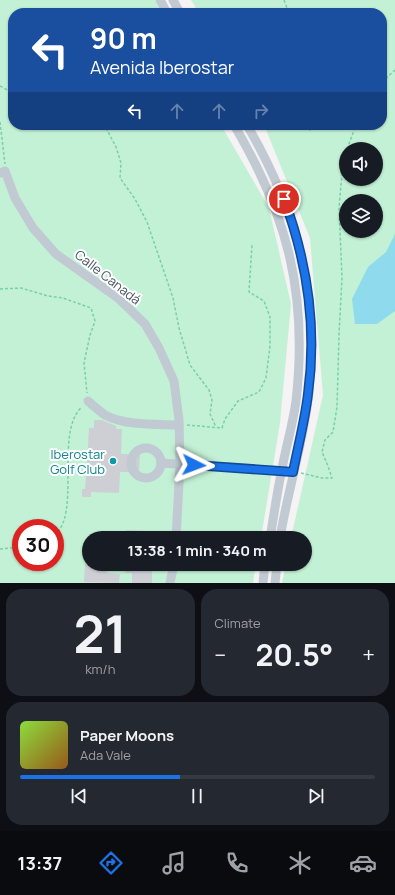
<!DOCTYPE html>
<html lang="en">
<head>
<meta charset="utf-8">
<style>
	:root { --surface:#171b24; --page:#242831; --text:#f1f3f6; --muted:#9ea1a6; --line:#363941; --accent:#1a73e8 }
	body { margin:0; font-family:Manrope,sans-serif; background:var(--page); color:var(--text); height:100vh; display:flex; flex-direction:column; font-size:15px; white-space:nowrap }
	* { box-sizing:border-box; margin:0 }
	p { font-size:13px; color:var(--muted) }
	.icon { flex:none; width:22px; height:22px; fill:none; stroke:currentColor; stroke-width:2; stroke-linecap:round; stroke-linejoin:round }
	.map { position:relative; height:583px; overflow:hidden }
	.drawer { display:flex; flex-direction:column; gap:6px; padding:6px; background:#0d0f14; flex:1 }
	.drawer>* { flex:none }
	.hud { position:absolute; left:8px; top:8px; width:379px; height:122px; border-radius:16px; box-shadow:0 1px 3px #0004; background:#1a4fa0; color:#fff; overflow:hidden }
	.controls { position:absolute; left:339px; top:142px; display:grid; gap:8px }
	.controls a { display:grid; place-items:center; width:44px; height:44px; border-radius:50%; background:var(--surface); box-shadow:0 1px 3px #0004; font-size:20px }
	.speed { position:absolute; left:12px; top:519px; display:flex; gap:8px; font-size:20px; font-weight:700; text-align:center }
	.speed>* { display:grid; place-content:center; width:52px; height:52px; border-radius:50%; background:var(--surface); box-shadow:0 1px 3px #0004; line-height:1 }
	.speed .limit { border:6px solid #d22; background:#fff; color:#111 }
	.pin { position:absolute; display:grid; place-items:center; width:34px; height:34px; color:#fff; margin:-17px; border:2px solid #fff; border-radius:50%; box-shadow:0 1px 4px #0007 }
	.me { position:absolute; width:44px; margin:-22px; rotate:93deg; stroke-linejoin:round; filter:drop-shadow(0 0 3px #0008) }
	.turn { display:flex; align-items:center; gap:14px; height:84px; padding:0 16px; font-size:18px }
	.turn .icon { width:52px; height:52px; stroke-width:2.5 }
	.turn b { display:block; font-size:28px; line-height:34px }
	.lanes { display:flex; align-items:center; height:38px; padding:0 16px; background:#0003; justify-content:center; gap:20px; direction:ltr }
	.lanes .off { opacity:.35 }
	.big { font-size:30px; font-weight:700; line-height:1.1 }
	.drawer .tile { flex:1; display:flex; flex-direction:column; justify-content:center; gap:6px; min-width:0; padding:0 14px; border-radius:16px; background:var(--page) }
	.drawer .dial { align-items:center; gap:0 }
	.dial b { font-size:52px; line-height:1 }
	.song { display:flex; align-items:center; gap:12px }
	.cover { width:48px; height:48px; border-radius:6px; background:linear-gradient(135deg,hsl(90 70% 55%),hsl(30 70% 35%)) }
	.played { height:4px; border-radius:2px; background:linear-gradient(90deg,var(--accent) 45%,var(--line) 45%) }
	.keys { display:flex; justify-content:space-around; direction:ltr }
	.heat { display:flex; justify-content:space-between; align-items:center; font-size:22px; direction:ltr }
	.drawer .tiles { flex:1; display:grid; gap:6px; grid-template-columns:1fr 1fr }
	.tile:last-child { grid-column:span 2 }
	.trip { position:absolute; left:82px; top:531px; width:230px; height:40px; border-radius:20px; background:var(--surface); box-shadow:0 1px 3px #0004; font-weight:700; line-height:40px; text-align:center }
	.tabs { display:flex; height:64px; justify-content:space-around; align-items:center; background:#090b0e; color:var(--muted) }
	.tabs .icon { width:28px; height:28px }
	.tabs .current { color:var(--accent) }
	.tabs b { font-size:18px; color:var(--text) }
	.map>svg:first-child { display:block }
	.green { fill:#c3f1d5; fill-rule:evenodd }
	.water { fill:#90daee }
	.building { fill:#cdcfd5 }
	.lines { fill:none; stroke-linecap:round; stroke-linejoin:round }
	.path { stroke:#7ad0a6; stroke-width:1.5; stroke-dasharray:3 2; stroke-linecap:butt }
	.minor { stroke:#c1cad2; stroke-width:9 }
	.route-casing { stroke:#114b97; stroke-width:10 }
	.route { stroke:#1a73e8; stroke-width:7 }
	.culture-dot { fill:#0f9aa8; stroke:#fff; stroke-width:1.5 }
	.labels { text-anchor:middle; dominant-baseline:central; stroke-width:4; stroke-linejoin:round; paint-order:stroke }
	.street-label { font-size:13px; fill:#4a5661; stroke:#fff }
	.culture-label { font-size:13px; fill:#0d838f; stroke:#fff; text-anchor:end }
</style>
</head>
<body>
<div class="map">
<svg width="395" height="583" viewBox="0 0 395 583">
	<rect width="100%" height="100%" fill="#f5f3f3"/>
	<!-- green -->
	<g class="green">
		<path d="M 0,0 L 155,0 L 161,13 L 13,13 L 13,125 L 221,125 L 269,208 L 291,304 L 280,423 L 261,538 L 89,538 L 89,564 L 256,564 L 253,583 L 0,583 ZM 21,528 L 55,528 L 55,562 L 21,562 Z"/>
		<path d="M 191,0 L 395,0 L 395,583 L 282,583 L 286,564 L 305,564 L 305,538 L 291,538 L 323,395 L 310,238 L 264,125 L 382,125 L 382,13 L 199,13 ZM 346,149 L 376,149 L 376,179 L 346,179 ZM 346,201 L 376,201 L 376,231 L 346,231 Z"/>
	</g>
	<!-- water -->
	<polygon class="water" points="395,234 395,311 377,324 355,324 352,299 368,267 386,252"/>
	<!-- building -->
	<g class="building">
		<polygon points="94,420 102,420 116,426 116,429 122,429 121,454 140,454 139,472 120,472 119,493 91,492 91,497 82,497 82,489 85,489 86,476 91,476 91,465 87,465 89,428 94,428"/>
		<polygon points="126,530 165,532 165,538 126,538"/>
		<polygon points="85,564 107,564 107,573 120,574 119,583 84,582"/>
		<polygon points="138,564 152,564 152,583 132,583 132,573 125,573 125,566 138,566"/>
	</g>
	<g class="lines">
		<!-- path -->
		<g class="path">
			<polyline points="284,0 289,13"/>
			<polyline points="382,82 395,70"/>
			<polyline points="0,86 13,93"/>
			<polyline points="0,122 5,164"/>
			<polyline points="102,125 106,128 116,147 121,163 120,178 135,199 147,222 173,298 179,328 190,365 209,390 212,400 210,414 216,427"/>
			<polyline points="307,125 310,130 316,125"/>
			<polyline points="347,149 356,125"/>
			<polyline points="0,289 21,288 48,296 63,298 91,308 95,321 90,335 84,363 87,393"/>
			<polyline points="187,425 222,428 225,419 238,401 259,392 266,378 270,346 270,317 264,301 249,292 252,245"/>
			<polyline points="301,473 322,478 332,478 328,466 322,452 325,440 333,432 337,407 339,335 342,278 339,207 342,174 346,154"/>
			<path d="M 55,536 C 58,532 61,528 63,523 C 75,493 58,428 82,407"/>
			<polyline points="0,549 21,547"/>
		</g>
		<!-- minor -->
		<g class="minor">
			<polyline points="160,0 167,13"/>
			<polyline points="173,0 180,13"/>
			<path d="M 234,125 C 288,216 308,295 296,401 C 293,424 286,446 282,469 C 277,492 274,515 270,538"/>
			<path d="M 247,125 C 297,211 319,293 309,392 C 304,441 288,489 280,538"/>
			<polyline points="0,173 5,171 15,198 33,228 56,254 118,298 145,324 159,348 174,381 179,420 180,465 176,538"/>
			<path d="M 88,401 C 94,406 99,411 105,415 C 126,426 156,424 179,425"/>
			<circle cx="146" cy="463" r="15"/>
			<polyline points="161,463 286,471"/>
			<polyline points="170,583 174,564"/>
			<polyline points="263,583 265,564"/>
			<polyline points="275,583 277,564"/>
		</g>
	</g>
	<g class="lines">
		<defs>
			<path id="route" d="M 194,465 L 293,472 C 298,446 305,420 308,394 C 317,328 307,261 284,199"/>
		</defs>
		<!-- route casing -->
		<use href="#route" class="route-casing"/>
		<!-- route -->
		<use href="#route" class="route"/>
	</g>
	<!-- markers -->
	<circle class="culture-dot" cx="113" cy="461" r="4"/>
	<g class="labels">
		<!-- street labels -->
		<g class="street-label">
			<text transform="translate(108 277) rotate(38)">Calle Canadá</text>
		</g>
		<!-- culture labels -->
		<g class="culture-label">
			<text x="105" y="454">Iberostar<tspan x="105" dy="15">Golf Club</tspan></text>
		</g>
	</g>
</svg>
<div class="controls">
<a><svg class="icon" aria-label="sound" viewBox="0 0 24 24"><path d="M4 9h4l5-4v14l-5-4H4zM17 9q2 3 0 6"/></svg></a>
<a><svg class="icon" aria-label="layers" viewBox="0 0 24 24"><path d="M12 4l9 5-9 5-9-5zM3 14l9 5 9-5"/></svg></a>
</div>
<div class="speed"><div class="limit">30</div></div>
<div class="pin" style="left:284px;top:199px;background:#d93025"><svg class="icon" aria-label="arrive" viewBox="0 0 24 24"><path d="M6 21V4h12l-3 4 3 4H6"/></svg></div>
<svg class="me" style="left:194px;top:465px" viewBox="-20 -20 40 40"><path d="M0-17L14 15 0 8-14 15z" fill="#1a73e8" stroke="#fff" stroke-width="4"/></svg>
<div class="trip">13:38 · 1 min · 340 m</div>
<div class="hud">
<div class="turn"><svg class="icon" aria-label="left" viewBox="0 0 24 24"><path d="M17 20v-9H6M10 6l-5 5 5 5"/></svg><div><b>90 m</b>Avenida Iberostar</div></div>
<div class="lanes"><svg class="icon" aria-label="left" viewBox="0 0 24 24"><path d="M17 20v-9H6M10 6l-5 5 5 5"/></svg><svg class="icon off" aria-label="ahead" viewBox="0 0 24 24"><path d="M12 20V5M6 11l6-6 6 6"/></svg><svg class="icon off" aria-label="ahead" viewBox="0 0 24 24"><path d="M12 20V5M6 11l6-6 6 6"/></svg><svg class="icon off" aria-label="right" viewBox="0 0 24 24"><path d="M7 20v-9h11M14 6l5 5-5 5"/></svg></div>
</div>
</div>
<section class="drawer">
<div class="tiles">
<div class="tile dial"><b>21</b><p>km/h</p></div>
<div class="tile"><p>Climate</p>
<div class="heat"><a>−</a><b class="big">20.5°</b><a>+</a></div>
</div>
<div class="tile">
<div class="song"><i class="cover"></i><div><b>Paper Moons</b><p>Ada Vale</p></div></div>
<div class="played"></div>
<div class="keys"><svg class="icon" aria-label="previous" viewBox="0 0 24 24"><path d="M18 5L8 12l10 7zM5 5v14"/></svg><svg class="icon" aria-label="pause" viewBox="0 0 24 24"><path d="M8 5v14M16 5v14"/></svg><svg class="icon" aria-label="next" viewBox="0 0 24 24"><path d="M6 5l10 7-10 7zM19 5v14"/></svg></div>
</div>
</div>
</section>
<nav class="tabs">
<b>13:37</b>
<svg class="icon current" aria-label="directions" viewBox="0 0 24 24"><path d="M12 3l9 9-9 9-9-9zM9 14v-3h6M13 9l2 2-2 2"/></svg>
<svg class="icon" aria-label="music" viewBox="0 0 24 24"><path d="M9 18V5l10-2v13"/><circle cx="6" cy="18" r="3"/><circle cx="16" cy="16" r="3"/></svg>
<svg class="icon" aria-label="phone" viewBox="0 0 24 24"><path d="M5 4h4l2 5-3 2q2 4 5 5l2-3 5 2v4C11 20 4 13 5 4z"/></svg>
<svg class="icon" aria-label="climate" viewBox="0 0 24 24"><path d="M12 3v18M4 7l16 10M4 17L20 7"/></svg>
<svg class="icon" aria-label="car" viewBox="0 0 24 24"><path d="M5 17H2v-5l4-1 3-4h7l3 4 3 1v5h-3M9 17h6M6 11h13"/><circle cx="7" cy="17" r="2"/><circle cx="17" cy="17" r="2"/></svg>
</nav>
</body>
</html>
